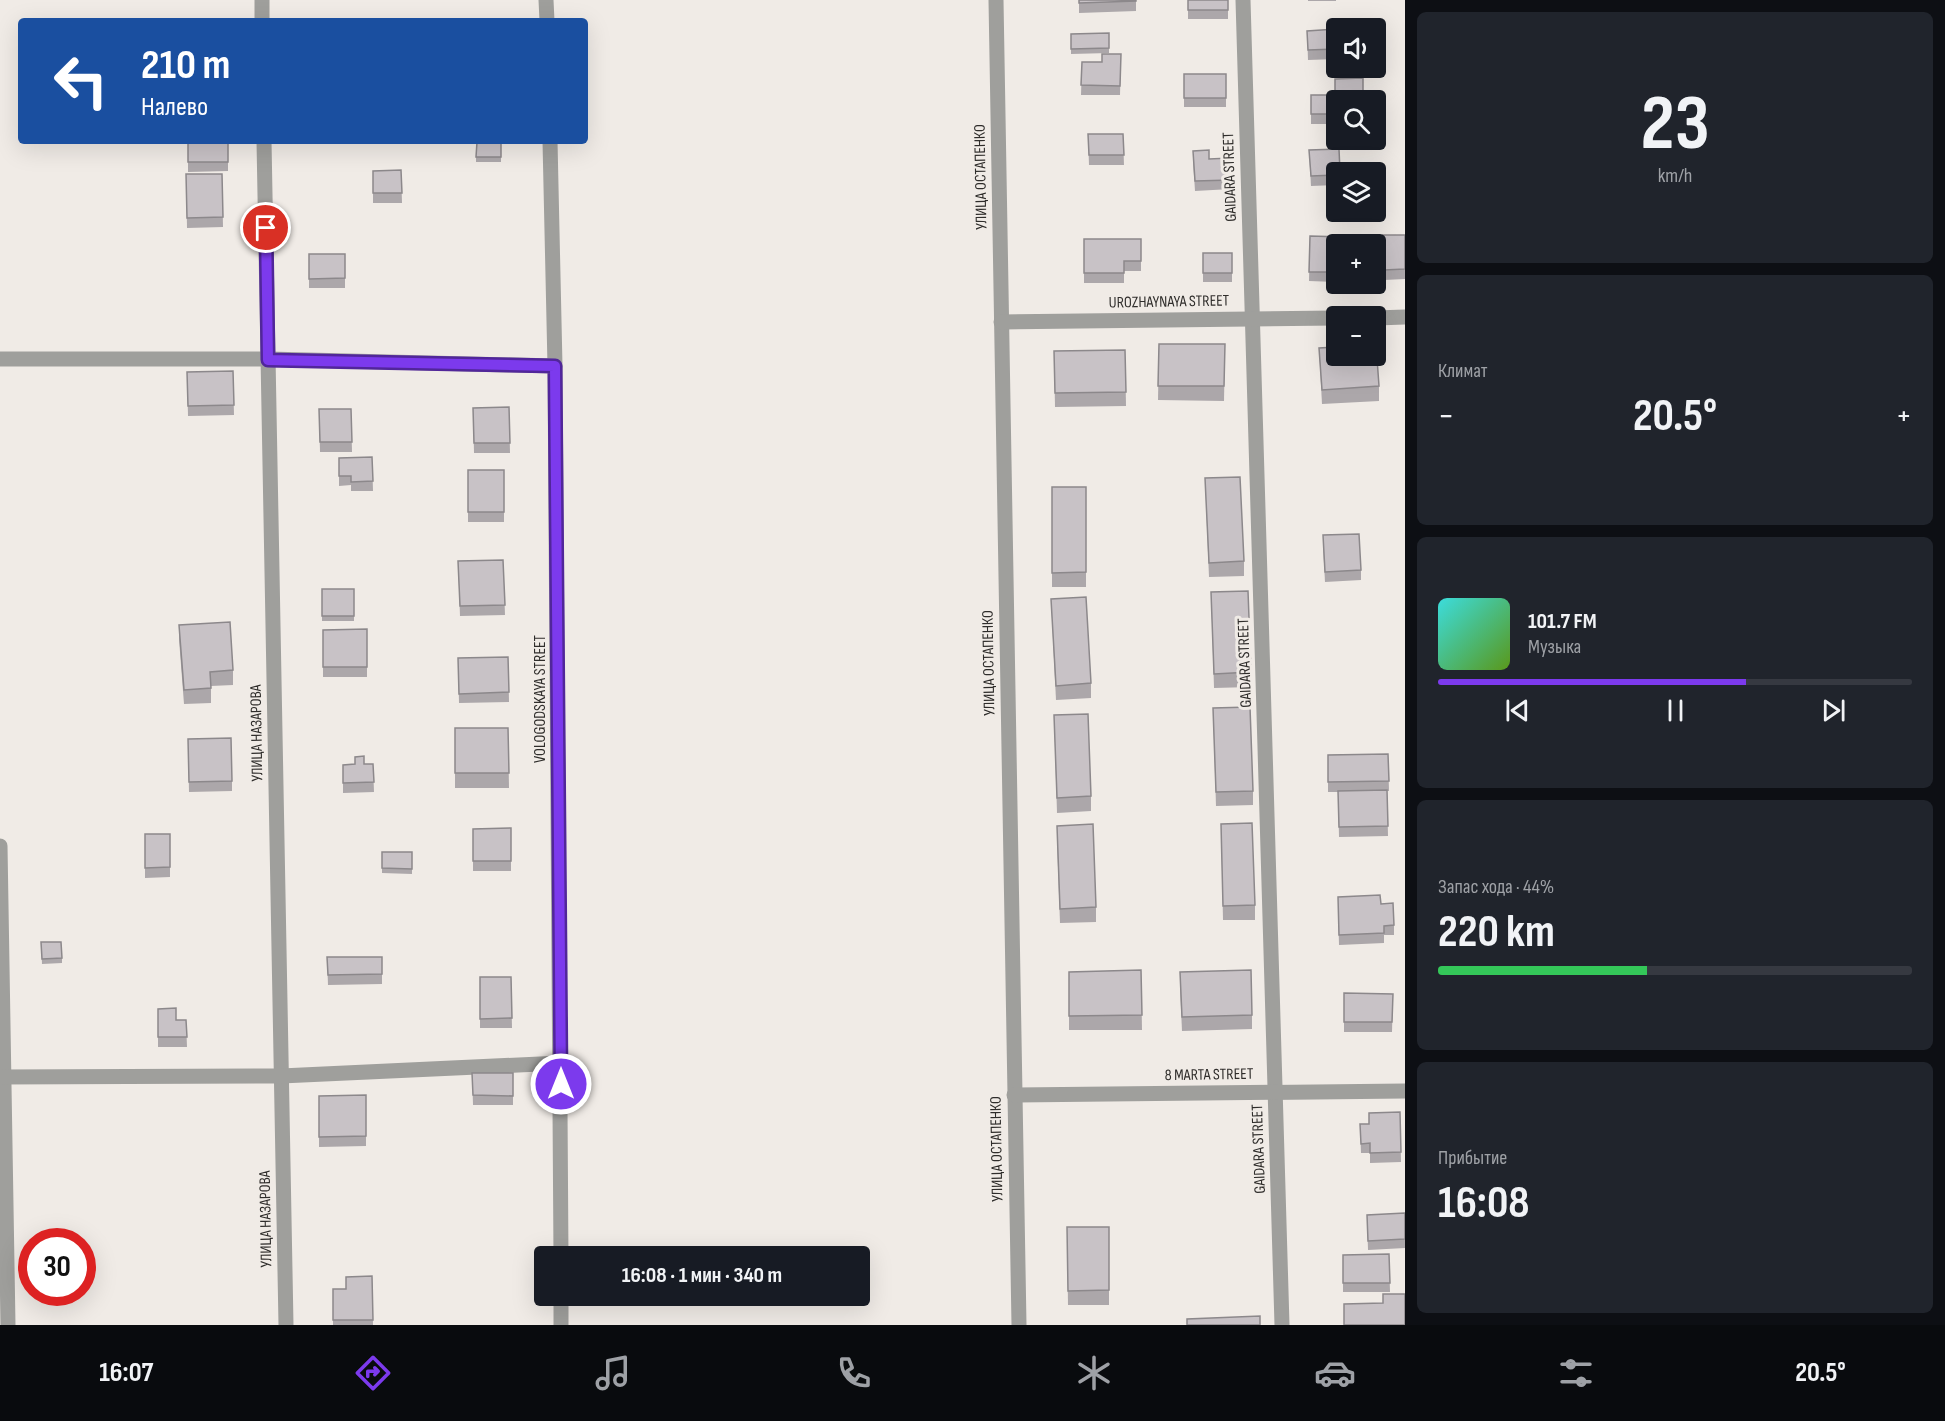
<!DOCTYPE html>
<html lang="ru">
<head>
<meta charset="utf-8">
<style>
	:root { --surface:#171b24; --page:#20242c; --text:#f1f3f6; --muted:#9ea1a6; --line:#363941; --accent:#7c3aed }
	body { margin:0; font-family:"Sofia Sans Condensed",sans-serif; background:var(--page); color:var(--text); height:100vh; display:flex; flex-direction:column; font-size:22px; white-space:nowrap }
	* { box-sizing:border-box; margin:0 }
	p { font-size:20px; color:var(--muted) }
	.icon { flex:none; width:33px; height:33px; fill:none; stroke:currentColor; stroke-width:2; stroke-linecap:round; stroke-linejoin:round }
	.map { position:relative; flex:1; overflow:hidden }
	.side { display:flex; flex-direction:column; gap:12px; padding:12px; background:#0d0f14; width:540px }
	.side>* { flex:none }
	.banner { position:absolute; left:18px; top:18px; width:570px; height:126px; border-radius:6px; box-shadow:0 6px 24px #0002; background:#1a4fa0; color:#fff; overflow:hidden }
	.buttons { position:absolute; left:1326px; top:18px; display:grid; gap:12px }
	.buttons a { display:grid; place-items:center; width:60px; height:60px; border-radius:6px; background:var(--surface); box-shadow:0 6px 24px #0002; font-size:30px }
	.speed { position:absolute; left:18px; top:1228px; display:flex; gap:12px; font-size:30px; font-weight:700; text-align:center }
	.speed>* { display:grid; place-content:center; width:78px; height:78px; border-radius:50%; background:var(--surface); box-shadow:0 6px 24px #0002; line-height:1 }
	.speed .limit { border:9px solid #d22; background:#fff; color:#111 }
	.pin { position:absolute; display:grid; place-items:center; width:51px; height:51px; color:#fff; margin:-26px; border:3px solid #fff; border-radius:50%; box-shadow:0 2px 6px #0007 }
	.me { position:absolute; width:66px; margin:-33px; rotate:0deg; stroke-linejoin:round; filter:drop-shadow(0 0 4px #0008) }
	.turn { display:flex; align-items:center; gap:21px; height:126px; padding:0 24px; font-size:27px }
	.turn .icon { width:78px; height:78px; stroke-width:2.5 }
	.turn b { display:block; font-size:42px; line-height:51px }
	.big { font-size:45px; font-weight:700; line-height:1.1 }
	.side .card { flex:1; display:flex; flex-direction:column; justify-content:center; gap:9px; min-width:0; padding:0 21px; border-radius:9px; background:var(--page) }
	.side .dial { align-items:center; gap:0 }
	.dial b { font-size:78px; line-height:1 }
	.song { display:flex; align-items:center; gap:18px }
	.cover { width:72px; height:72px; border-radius:9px; background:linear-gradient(135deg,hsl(180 70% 55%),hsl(90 70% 35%)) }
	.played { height:6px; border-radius:3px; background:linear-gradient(90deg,var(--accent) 65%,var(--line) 65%) }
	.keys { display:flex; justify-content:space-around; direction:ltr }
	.heat { display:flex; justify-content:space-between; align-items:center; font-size:33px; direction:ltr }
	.charge { height:9px; border-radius:4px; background:linear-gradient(90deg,#34c759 44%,var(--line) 0) }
	.trip { position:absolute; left:534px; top:1246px; width:336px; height:60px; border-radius:6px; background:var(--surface); box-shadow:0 6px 24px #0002; font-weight:700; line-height:60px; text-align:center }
	.dock { display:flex; height:96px; justify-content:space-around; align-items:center; background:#090b0e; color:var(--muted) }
	.dock .icon { width:42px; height:42px }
	.dock .active { color:var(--accent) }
	.dock b { font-size:27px; color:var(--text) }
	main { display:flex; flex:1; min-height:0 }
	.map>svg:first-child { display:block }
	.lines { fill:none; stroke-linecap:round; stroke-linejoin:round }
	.street { stroke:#9f9f9c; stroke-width:15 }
	.wall { fill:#aca7aa }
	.building { fill:#c8c2c6; stroke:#8c888b; stroke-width:1.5 }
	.route-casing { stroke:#51269a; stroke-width:15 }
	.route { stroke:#7c3aed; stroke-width:10 }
	.labels { text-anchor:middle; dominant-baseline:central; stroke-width:6; stroke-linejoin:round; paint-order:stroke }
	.street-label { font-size:16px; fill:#2f2d2b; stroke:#f0ebe6 }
</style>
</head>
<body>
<main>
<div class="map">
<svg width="1405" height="1325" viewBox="0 0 1405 1325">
	<rect width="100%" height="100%" fill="#f0ebe6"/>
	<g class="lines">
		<!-- street -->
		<g class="street">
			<polyline points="262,0 262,21"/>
			<polyline points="546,0 547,21"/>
			<polyline points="996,0 1019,1325"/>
			<polyline points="1243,0 1282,1325"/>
			<polyline points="264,141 286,1325"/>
			<polyline points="550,141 555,366 561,1257"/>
			<polyline points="1376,318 1405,317"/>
			<polyline points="1001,322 1336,318"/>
			<polyline points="0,359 268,359 555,366"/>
			<polyline points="0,846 8,1325"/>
			<polyline points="0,1077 281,1076 561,1063"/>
			<polyline points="1014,1095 1405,1091"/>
			<polyline points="561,1296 561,1325"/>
		</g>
	</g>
	<!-- wall -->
	<g class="wall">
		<polygon points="1079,0 1136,0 1136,11 1079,13"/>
		<rect x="1188" y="0" width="40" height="19"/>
		<rect x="1308" y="0" width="28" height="1"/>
		<polygon points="1336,29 1336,59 1308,60 1307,31"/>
		<polygon points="1109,33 1109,53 1071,54 1071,34"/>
		<polygon points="1121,54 1120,95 1081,95 1082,62 1102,62"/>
		<rect x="1184" y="74" width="42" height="33"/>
		<polygon points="1311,95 1336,100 1336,124 1311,124"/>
		<polygon points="1088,134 1123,134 1124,165 1089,165"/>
		<polygon points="188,141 228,141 228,171 188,172"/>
		<polygon points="501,142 501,162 476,162 476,157"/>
		<polygon points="1309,150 1336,172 1336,185 1311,186"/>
		<polygon points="1230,158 1231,189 1195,191 1193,160"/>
		<polygon points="401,170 402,203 373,203 373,171"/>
		<polygon points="186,174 222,174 223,227 187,228"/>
		<polygon points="1405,235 1405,279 1384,280 1383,245"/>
		<polygon points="1310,236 1336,244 1336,282 1309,281"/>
		<polygon points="1084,239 1141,239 1141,271 1124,271 1124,283 1084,283"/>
		<rect x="1203" y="253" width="29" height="29"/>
		<rect x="309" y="254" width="36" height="34"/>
		<polygon points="1159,344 1225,344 1224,401 1158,400"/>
		<polygon points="1319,348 1379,386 1379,401 1322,404"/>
		<polygon points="1125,350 1126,406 1055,407 1054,351"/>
		<polygon points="233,371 234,415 188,416 187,372"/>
		<polygon points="509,407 510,453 474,453 473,408"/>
		<polygon points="319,409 351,409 352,452 320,452"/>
		<polygon points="372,457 373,491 351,491 351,485 339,486 339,458"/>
		<rect x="468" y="470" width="36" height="52"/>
		<polygon points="1205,478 1244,561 1244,576 1209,577"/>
		<rect x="1052" y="487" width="34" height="100"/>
		<polygon points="1323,545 1361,570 1361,580 1325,582"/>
		<polygon points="503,560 505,615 460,616 458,561"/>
		<rect x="322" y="589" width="32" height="32"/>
		<polygon points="1211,592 1251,672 1251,687 1214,688"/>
		<polygon points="1051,599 1091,683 1091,698 1056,700"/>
		<polygon points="179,625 233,670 233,685 211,686 211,703 184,704 179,639"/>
		<polygon points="367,629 367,677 323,677 323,630"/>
		<polygon points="508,657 509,702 459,703 458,658"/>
		<polygon points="1213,708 1253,791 1253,805 1216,806"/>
		<polygon points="1054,715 1091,796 1091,811 1057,813"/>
		<polygon points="455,728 508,728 509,788 455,788"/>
		<polygon points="188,739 232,781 232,791 189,792"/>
		<polygon points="1388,754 1389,791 1387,791 1388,836 1339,837 1338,792 1328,792 1328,755"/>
		<polygon points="373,764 374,792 343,793 343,765"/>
		<polygon points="1221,824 1255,905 1255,920 1223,920"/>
		<polygon points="511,828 511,871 473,871 473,829"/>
		<polygon points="145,834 170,834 170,877 145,878"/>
		<polygon points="1057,840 1096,907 1096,922 1060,923"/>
		<polygon points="382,852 412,852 412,874 382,873"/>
		<polygon points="1381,904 1394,925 1394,935 1384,935 1384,943 1339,945 1338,907"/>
		<polygon points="41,942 62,958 62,963 42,964"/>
		<polygon points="327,957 382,957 382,984 328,985"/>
		<polygon points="1141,970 1142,1030 1069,1030 1069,972"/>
		<polygon points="480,977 511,977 512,1028 480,1028"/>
		<polygon points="1180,987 1252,1015 1252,1029 1182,1031"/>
		<polygon points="1344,993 1393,994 1392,1032 1344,1032"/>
		<polygon points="158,1009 176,1020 186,1020 187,1047 158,1047"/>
		<polygon points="472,1073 513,1073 513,1105 473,1105"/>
		<polygon points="366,1095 366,1146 319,1147 319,1096"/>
		<polygon points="1400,1112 1401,1162 1370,1163 1370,1153 1361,1153 1360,1124 1369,1124"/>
		<polygon points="1405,1213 1405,1248 1368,1250 1367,1215"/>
		<polygon points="1067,1227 1109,1227 1109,1305 1068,1305"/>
		<polygon points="1389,1254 1390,1292 1343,1292 1343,1255"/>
		<polygon points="372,1276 373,1325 333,1325 333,1289 346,1289"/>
	</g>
	<!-- building -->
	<g class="building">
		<polygon points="1079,0 1136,0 1136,1 1079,3"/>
		<rect x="1188" y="0" width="40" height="10"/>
		<rect x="182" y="19" width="41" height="2"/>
		<polygon points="1336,29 1336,49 1308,50 1307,31"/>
		<polygon points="1109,33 1109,48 1071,49 1071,34"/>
		<polygon points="1102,54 1121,54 1120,86 1081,85 1082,62 1102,62"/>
		<rect x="1184" y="74" width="42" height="24"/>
		<polygon points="1363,78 1363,100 1336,100 1336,114 1311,114 1311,95 1335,95 1335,79"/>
		<polygon points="1088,134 1123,134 1124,155 1089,155"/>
		<rect x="188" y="141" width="40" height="21"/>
		<polygon points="477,142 501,142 501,157 476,157"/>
		<polygon points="1339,149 1340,172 1336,172 1336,175 1311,176 1309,150"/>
		<polygon points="1209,150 1209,159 1230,158 1231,180 1195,181 1193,151"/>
		<polygon points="401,170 402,193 373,193 373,171"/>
		<polygon points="186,174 222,174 223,217 187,218"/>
		<polygon points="1383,235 1405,235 1405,269 1384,270"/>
		<polygon points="1310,236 1343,237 1343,244 1336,244 1336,272 1309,272"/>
		<polygon points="1084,239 1141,239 1141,261 1124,261 1124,273 1084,273"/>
		<rect x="1203" y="253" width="29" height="20"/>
		<polygon points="309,254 345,254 345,278 309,279"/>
		<polygon points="1159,344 1225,344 1224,386 1158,386"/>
		<polygon points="1376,344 1379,386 1322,390 1319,348 1336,347 1336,356 1376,356"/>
		<polygon points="1125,350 1126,392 1055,393 1054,351"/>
		<polygon points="233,371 234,405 188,406 187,372"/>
		<polygon points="509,407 510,443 474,443 473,408"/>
		<polygon points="319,409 351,409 352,442 320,442"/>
		<polygon points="372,457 373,481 351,482 351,476 339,476 339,458"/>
		<rect x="468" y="470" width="36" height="42"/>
		<polygon points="1240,477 1244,561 1209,563 1205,478"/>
		<polygon points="1052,487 1086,487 1086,572 1052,573"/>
		<polygon points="1359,534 1361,570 1325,572 1323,535"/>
		<polygon points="503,560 505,605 460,606 458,561"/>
		<rect x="322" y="589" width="32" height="27"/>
		<polygon points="1248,591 1251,672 1214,674 1211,592"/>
		<polygon points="1086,597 1091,683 1056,686 1051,599"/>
		<polygon points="230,622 233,670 210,672 211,688 184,690 179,625"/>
		<polygon points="367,629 367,667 323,667 323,630"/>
		<polygon points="508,657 509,692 459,694 458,658"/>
		<polygon points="1250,707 1253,791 1216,792 1213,708"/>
		<polygon points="1088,714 1091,796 1057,798 1054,715"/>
		<polygon points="455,728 508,728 509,773 455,773"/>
		<polygon points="231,738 232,781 189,782 188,739"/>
		<polygon points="1388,754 1389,781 1328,782 1328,755"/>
		<polygon points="364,756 364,764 373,764 374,782 343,783 343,765 355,764 355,757"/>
		<polygon points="1387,790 1388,826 1339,827 1338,791"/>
		<polygon points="1252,823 1255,905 1223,906 1221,824"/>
		<polygon points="1093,824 1096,907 1060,909 1057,826"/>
		<polygon points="511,828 511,861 473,861 473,829"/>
		<polygon points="145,834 170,834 170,867 145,868"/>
		<polygon points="382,852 412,852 412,869 382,868"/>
		<polygon points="1380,895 1381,904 1393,903 1394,925 1384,926 1384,933 1339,935 1338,897"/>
		<polygon points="41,942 61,942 62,958 42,959"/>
		<polygon points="327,957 382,957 382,974 328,975"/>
		<polygon points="1141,970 1142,1015 1069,1016 1069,972"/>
		<polygon points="1251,970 1252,1015 1182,1017 1180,972"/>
		<polygon points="480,977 511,977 512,1018 480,1019"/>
		<polygon points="1344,993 1393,994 1392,1022 1344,1022"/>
		<polygon points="176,1008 176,1020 186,1020 187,1037 158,1037 158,1009"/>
		<polygon points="472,1073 513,1073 513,1096 473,1095"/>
		<polygon points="366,1095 366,1136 319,1137 319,1096"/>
		<polygon points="1400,1112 1401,1152 1370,1153 1370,1143 1361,1144 1360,1124 1369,1124 1369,1113"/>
		<polygon points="1405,1213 1405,1239 1368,1241 1367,1215"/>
		<polygon points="1067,1227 1109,1227 1109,1290 1068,1291"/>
		<polygon points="1389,1254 1390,1283 1343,1283 1343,1255"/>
		<polygon points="372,1276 373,1320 333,1320 333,1289 346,1289 346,1277"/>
		<polygon points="1383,1294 1405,1294 1405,1325 1344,1325 1344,1304 1383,1303"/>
		<polygon points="1260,1316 1260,1325 1187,1325 1187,1319"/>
	</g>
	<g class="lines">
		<defs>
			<polyline id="route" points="266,228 268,360 555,366 561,1084"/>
		</defs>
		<!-- route casing -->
		<use href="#route" class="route-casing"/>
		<!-- route -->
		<use href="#route" class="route"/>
	</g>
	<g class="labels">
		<!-- street labels -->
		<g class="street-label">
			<text transform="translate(981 177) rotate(-91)">УЛИЦА ОСТАПЕНКО</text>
			<text transform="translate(1230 177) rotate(-92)">GAIDARA STREET</text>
			<text transform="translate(1169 302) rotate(-1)">UROZHAYNAYA STREET</text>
			<text transform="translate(989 663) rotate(-91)">УЛИЦА ОСТАПЕНКО</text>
			<text transform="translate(1245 663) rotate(-92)">GAIDARA STREET</text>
			<text transform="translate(540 699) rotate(-90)">VOLOGODSKAYA STREET</text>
			<text transform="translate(257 733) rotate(-91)">УЛИЦА НАЗАРОВА</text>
			<text transform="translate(1209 1075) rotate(-1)">8 MARTA STREET</text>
			<text transform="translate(997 1149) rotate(-91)">УЛИЦА ОСТАПЕНКО</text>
			<text transform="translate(1259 1149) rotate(-92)">GAIDARA STREET</text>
			<text transform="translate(266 1219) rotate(-91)">УЛИЦА НАЗАРОВА</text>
		</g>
	</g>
</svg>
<div class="buttons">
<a><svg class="icon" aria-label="sound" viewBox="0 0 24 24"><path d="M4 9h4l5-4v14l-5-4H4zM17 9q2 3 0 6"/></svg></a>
<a><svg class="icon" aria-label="search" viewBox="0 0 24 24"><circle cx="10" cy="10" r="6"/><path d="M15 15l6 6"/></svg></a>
<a><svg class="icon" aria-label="layers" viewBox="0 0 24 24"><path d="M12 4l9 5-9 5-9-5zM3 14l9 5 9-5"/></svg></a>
<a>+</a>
<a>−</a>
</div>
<div class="speed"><div class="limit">30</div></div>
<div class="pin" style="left:266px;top:228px;background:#d93025"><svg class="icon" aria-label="arrive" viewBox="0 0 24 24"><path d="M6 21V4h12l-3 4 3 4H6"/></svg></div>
<svg class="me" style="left:561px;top:1084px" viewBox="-20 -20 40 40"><circle r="17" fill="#7c3aed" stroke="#fff" stroke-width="3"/><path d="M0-11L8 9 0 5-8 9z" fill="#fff"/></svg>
<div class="trip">16:08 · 1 мин · 340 m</div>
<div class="banner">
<div class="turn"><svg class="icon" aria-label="left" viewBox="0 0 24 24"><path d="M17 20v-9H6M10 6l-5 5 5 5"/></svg><div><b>210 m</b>Налево</div></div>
</div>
</div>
<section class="side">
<div class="card dial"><b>23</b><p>km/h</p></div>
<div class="card"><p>Климат</p>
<div class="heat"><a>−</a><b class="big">20.5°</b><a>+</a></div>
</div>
<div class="card">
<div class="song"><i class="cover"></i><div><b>101.7 FM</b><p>Музыка</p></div></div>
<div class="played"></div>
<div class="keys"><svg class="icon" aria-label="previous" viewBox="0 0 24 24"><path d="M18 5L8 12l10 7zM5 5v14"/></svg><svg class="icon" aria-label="pause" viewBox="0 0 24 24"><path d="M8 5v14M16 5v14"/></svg><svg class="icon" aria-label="next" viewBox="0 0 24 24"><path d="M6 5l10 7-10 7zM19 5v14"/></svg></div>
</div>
<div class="card"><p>Запас хода · 44%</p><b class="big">220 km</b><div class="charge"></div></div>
<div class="card"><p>Прибытие</p><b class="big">16:08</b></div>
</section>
</main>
<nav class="dock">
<b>16:07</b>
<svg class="icon active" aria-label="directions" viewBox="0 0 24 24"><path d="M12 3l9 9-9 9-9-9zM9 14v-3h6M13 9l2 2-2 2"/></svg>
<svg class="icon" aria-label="music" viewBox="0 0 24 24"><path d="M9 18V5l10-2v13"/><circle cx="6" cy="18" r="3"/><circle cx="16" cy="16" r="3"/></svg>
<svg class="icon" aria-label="phone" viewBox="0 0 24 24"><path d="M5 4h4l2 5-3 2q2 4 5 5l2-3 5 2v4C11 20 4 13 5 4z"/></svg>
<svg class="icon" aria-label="climate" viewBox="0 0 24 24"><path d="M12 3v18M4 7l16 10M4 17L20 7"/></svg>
<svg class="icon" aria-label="car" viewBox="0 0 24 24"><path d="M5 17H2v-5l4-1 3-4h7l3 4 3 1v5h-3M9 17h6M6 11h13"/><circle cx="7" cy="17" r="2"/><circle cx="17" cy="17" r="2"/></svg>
<svg class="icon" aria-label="filters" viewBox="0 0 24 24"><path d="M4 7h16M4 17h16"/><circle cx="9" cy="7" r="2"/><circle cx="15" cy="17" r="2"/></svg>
<b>20.5°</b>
</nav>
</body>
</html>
